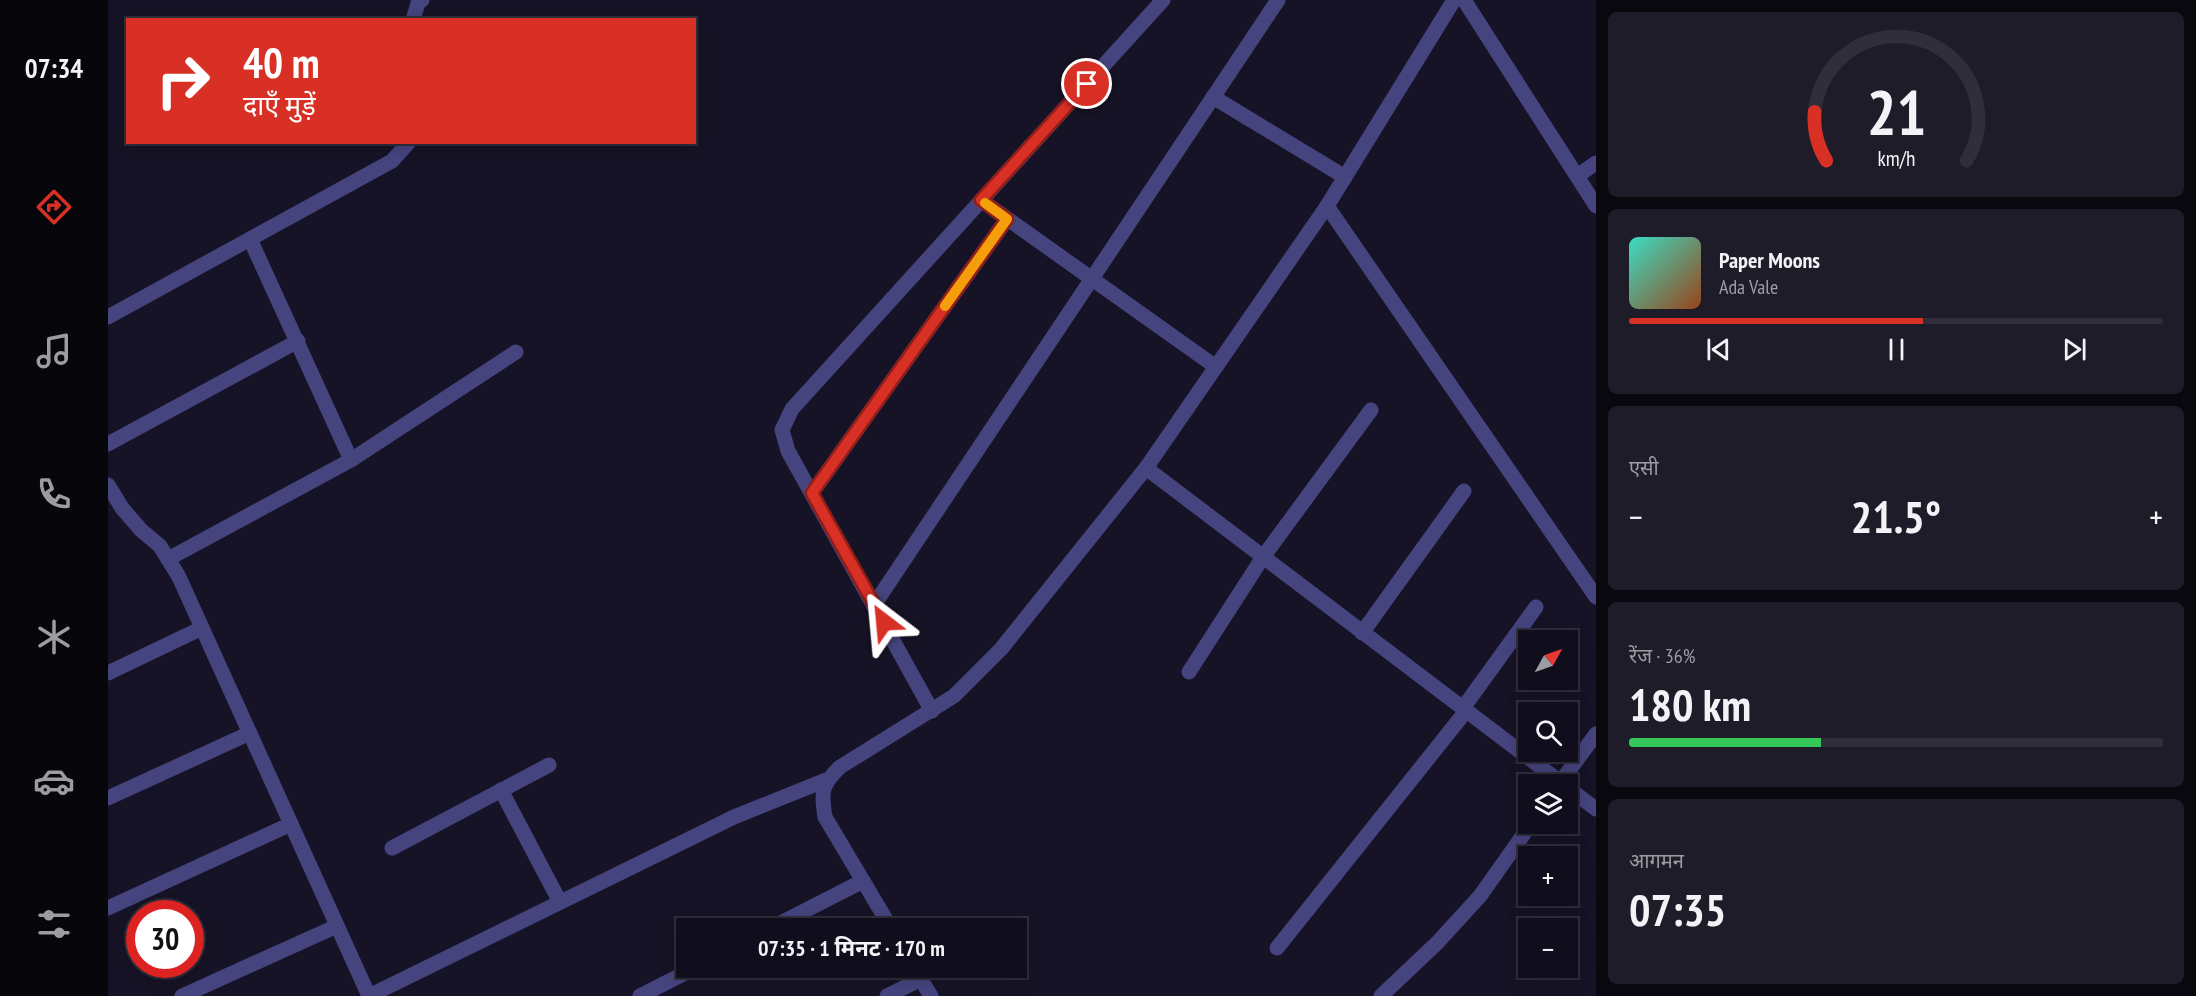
<!DOCTYPE html>
<html lang="hi">
<head>
<meta charset="utf-8">
<style>
	:root { --surface:#100e1c; --page:#1e1c29; --text:#f1f3f6; --muted:#9c9ca3; --line:#302e3b; --accent:#d93025 }
	body { margin:0; font-family:"PT Sans Narrow","Noto Sans Devanagari",sans-serif; background:var(--page); color:var(--text); height:100vh; display:flex; flex-direction:column; font-size:22px; white-space:nowrap }
	* { box-sizing:border-box; margin:0 }
	p { font-size:20px; color:var(--muted) }
	.icon { flex:none; width:33px; height:33px; fill:none; stroke:currentColor; stroke-width:2; stroke-linecap:round; stroke-linejoin:round }
	.map { position:relative; flex:1; overflow:hidden }
	.drawer { display:flex; flex-direction:column; gap:12px; padding:12px; background:#09080f; width:600px }
	.drawer>* { flex:none }
	.hud { position:absolute; left:18px; top:18px; width:570px; height:126px; border-radius:0px; box-shadow:0 3px 15px #0003,0 0 0 2px var(--line); background:#d93025; color:#fff; overflow:hidden }
	.needle { width:39px; rotate:50deg }
	.tools { position:absolute; left:1410px; top:630px; display:grid; gap:12px }
	.tools a { display:grid; place-items:center; width:60px; height:60px; border-radius:0px; background:var(--surface); box-shadow:0 3px 15px #0003,0 0 0 2px var(--line); font-size:30px }
	.speed { position:absolute; left:18px; top:900px; display:flex; gap:12px; font-size:30px; font-weight:700; text-align:center }
	.speed>* { display:grid; place-content:center; width:78px; height:78px; border-radius:50%; background:var(--surface); box-shadow:0 3px 15px #0003,0 0 0 2px var(--line); line-height:1 }
	.speed .limit { border:9px solid #d22; background:#fff; color:#111 }
	.pin { position:absolute; display:grid; place-items:center; width:51px; height:51px; color:#fff; margin:-26px; border:3px solid #fff; border-radius:50%; box-shadow:0 2px 6px #0007 }
	.me { position:absolute; width:66px; margin:-33px; rotate:331deg; stroke-linejoin:round; filter:drop-shadow(0 0 4px #0008) }
	.turn { display:flex; align-items:center; gap:21px; height:126px; padding:0 18px; font-size:27px }
	.turn .icon { width:78px; height:78px; stroke-width:2.5 }
	.turn b { display:block; font-size:42px; line-height:51px }
	.big { font-size:45px; font-weight:700; line-height:1.1 }
	.drawer .widget { flex:1; display:flex; flex-direction:column; justify-content:center; gap:9px; min-width:0; padding:0 21px; border-radius:9px; background:var(--page) }
	.drawer .dial { align-items:center; gap:0 }
	.dial svg { height:156px; overflow:visible; fill:none; stroke:var(--line); stroke-width:7; stroke-linecap:round; text-anchor:middle }
	.dial text { fill:var(--text); stroke:none }
	.song { display:flex; align-items:center; gap:18px }
	.cover { width:72px; height:72px; border-radius:9px; background:linear-gradient(135deg,hsl(170 70% 55%),hsl(20 70% 35%)) }
	.played { height:6px; border-radius:3px; background:linear-gradient(90deg,var(--accent) 55%,var(--line) 55%) }
	.keys { display:flex; justify-content:space-around; direction:ltr }
	.heat { display:flex; justify-content:space-between; align-items:center; font-size:33px; direction:ltr }
	.charge { height:9px; border-radius:4px; background:linear-gradient(90deg,#34c759 36%,var(--line) 0) }
	.trip { position:absolute; left:568px; top:918px; width:351px; height:60px; border-radius:0px; background:var(--surface); box-shadow:0 3px 15px #0003,0 0 0 2px var(--line); font-weight:700; line-height:60px; text-align:center }
	main { display:flex; flex:1; min-height:0 }
	.dock { display:flex; flex-direction:column; width:108px; justify-content:space-around; align-items:center; background:#06060b; color:var(--muted) }
	.dock .icon { width:42px; height:42px }
	.dock .selected { color:var(--accent) }
	.dock b { font-size:27px; color:var(--text) }
	.map>svg:first-child { display:block }
	.lines { fill:none; stroke-linecap:round; stroke-linejoin:round }
	.minor { stroke:#46447f; stroke-width:15 }
	.route-casing { stroke:#8d1f18; stroke-width:15 }
	.route { stroke:#d93025; stroke-width:10 }
	.slow { stroke:#f59e0b; stroke-width:10 }
</style>
</head>
<body>
<main>
<nav class="dock">
<b>07:34</b>
<svg class="icon selected" aria-label="directions" viewBox="0 0 24 24"><path d="M12 3l9 9-9 9-9-9zM9 14v-3h6M13 9l2 2-2 2"/></svg>
<svg class="icon" aria-label="music" viewBox="0 0 24 24"><path d="M9 18V5l10-2v13"/><circle cx="6" cy="18" r="3"/><circle cx="16" cy="16" r="3"/></svg>
<svg class="icon" aria-label="phone" viewBox="0 0 24 24"><path d="M5 4h4l2 5-3 2q2 4 5 5l2-3 5 2v4C11 20 4 13 5 4z"/></svg>
<svg class="icon" aria-label="climate" viewBox="0 0 24 24"><path d="M12 3v18M4 7l16 10M4 17L20 7"/></svg>
<svg class="icon" aria-label="car" viewBox="0 0 24 24"><path d="M5 17H2v-5l4-1 3-4h7l3 4 3 1v5h-3M9 17h6M6 11h13"/><circle cx="7" cy="17" r="2"/><circle cx="17" cy="17" r="2"/></svg>
<svg class="icon" aria-label="filters" viewBox="0 0 24 24"><path d="M4 7h16M4 17h16"/><circle cx="9" cy="7" r="2"/><circle cx="15" cy="17" r="2"/></svg>
</nav>
<div class="map">
<svg width="1488" height="996" viewBox="0 0 1488 996">
	<rect width="100%" height="100%" fill="#161326"/>
	<g class="lines">
		<!-- minor -->
		<g class="minor">
			<polyline points="1356,0 1488,206"/>
			<polyline points="305,20 310,3 314,0"/>
			<polyline points="1105,97 1237,177"/>
			<polyline points="1469,176 1488,163"/>
			<polyline points="873,200 1108,367"/>
			<polyline points="1219,206 1488,597"/>
			<polyline points="142,239 243,460"/>
			<polyline points="0,317 284,161 301,142"/>
			<polyline points="0,444 190,341"/>
			<polyline points="1038,468 1455,784"/>
			<polyline points="0,485 14,508 33,530 52,546 71,577 261,996"/>
			<polyline points="704,493 899,219"/>
			<polyline points="60,559 243,460 408,352"/>
			<polyline points="766,605 1170,0"/>
			<polyline points="1254,633 1356,491"/>
			<polyline points="1081,672 1155,557 1263,410"/>
			<polyline points="0,673 94,628"/>
			<polyline points="1355,708 1428,607"/>
			<polyline points="824,711 680,451 674,430 684,409 1055,0"/>
			<polyline points="1451,784 1488,734"/>
			<polyline points="1460,788 1488,809"/>
			<polyline points="393,790 452,902"/>
			<polyline points="0,798 142,733"/>
			<polyline points="284,848 441,765"/>
			<polyline points="0,908 183,824"/>
			<polyline points="663,928 755,881"/>
			<path d="M 783,928 L 717,817 C 713,792 713,785 732,767 L 846,696 L 893,649 L 1038,468 L 1219,206 L 1346,0"/>
			<polyline points="1169,948 1358,711"/>
			<polyline points="806,968 823,996"/>
			<polyline points="74,996 229,926"/>
			<polyline points="261,996 626,817 718,780"/>
			<polyline points="532,996 587,968"/>
			<polyline points="779,996 813,979"/>
			<polyline points="1273,996 1329,943 1372,896 1423,824"/>
		</g>
	</g>
	<g class="lines">
		<defs>
			<polyline id="route" points="776,622 704,493 899,219 873,200 979,84"/>
		</defs>
		<!-- route casing -->
		<use href="#route" class="route-casing"/>
		<!-- route -->
		<use href="#route" class="route"/>
		<!-- slow -->
		<polyline class="slow" points="837,306 899,219 877,203"/>
	</g>
</svg>
<div class="tools">
<a><svg class="needle" viewBox="-14 -14 28 28"><path d="M0-13l5 13h-10z" fill="#e53935"/><path d="M0 13l5-13h-10z" fill="#9c9ca3"/></svg></a>
<a><svg class="icon" aria-label="search" viewBox="0 0 24 24"><circle cx="10" cy="10" r="6"/><path d="M15 15l6 6"/></svg></a>
<a><svg class="icon" aria-label="layers" viewBox="0 0 24 24"><path d="M12 4l9 5-9 5-9-5zM3 14l9 5 9-5"/></svg></a>
<a>+</a>
<a>−</a>
</div>
<div class="speed"><div class="limit">30</div></div>
<div class="pin" style="left:979px;top:84px;background:#d93025"><svg class="icon" aria-label="arrive" viewBox="0 0 24 24"><path d="M6 21V4h12l-3 4 3 4H6"/></svg></div>
<svg class="me" style="left:776px;top:622px" viewBox="-20 -20 40 40"><path d="M0-17L14 15 0 8-14 15z" fill="#d93025" stroke="#fff" stroke-width="4"/></svg>
<div class="trip">07:35 · 1 मिनट · 170 m</div>
<div class="hud">
<div class="turn"><svg class="icon" aria-label="right" viewBox="0 0 24 24"><path d="M7 20v-9h11M14 6l5 5-5 5"/></svg><div><b>40 m</b>दाएँ मुड़ें</div></div>
</div>
</div>
<section class="drawer">
<div class="widget dial"><svg viewBox="0 0 100 80">
<path d="M14 69A42 42 0 1 1 86 69"/>
<path d="M14 69A42 42 0 0 1 8 44" stroke="#d93025"/>
<text x="50" y="56" font-size="32" font-weight="700">21</text>
<text x="50" y="72" font-size="11">km/h</text>
</svg></div>
<div class="widget">
<div class="song"><i class="cover"></i><div><b>Paper Moons</b><p>Ada Vale</p></div></div>
<div class="played"></div>
<div class="keys"><svg class="icon" aria-label="previous" viewBox="0 0 24 24"><path d="M18 5L8 12l10 7zM5 5v14"/></svg><svg class="icon" aria-label="pause" viewBox="0 0 24 24"><path d="M8 5v14M16 5v14"/></svg><svg class="icon" aria-label="next" viewBox="0 0 24 24"><path d="M6 5l10 7-10 7zM19 5v14"/></svg></div>
</div>
<div class="widget"><p>एसी</p>
<div class="heat"><a>−</a><b class="big">21.5°</b><a>+</a></div>
</div>
<div class="widget"><p>रेंज · 36%</p><b class="big">180 km</b><div class="charge"></div></div>
<div class="widget"><p>आगमन</p><b class="big">07:35</b></div>
</section>
</main>
</body>
</html>
